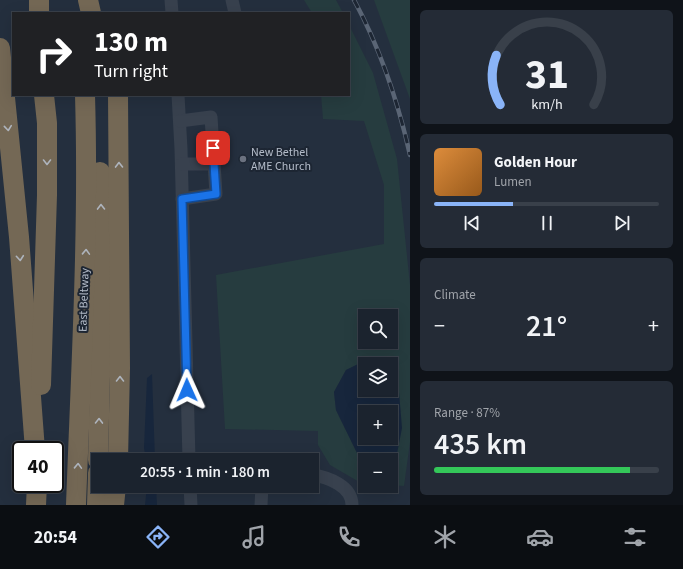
<!DOCTYPE html>
<html lang="en">
<head>
<meta charset="utf-8">
<style>
	:root { --surface:#1b232e; --page:#242b36; --text:#f1f3f6; --muted:#a0a4aa; --line:#39404a; --accent:#8ab4f8 }
	body { margin:0; font-family:"Source Sans 3",sans-serif; background:var(--page); color:var(--text); height:100vh; display:flex; flex-direction:column; font-size:15px; white-space:nowrap }
	* { box-sizing:border-box; margin:0 }
	p { font-size:13px; color:var(--muted) }
	.icon { flex:none; width:22px; height:22px; fill:none; stroke:currentColor; stroke-width:2; stroke-linecap:round; stroke-linejoin:round }
	.map { position:relative; flex:1; overflow:hidden }
	.panel { display:flex; flex-direction:column; gap:10px; padding:10px; background:#0f1319; width:273px }
	.panel>* { flex:none }
	.banner { position:absolute; left:12px; top:12px; width:338px; height:84px; border-radius:0px; box-shadow:0 4px 16px #0002,0 0 0 1px var(--line); background:#202124; color:#fff; overflow:hidden }
	.controls { position:absolute; left:358px; top:309px; display:grid; gap:8px }
	.controls a { display:grid; place-items:center; width:40px; height:40px; border-radius:0px; background:var(--surface); box-shadow:0 4px 16px #0002,0 0 0 1px var(--line); font-size:20px }
	.speed { position:absolute; left:12px; top:441px; display:flex; gap:8px; font-size:20px; font-weight:700; text-align:center }
	.speed>* { display:grid; place-content:center; width:52px; height:52px; border-radius:50%; background:var(--surface); box-shadow:0 4px 16px #0002,0 0 0 1px var(--line); line-height:1 }
	.speed .limit { border:2px solid #111; border-radius:6px; background:#fff; color:#111 }
	.pin { position:absolute; display:grid; place-items:center; width:34px; height:34px; color:#fff; margin:-17px; border-radius:8px; box-shadow:0 2px 6px #0006 }
	.me { position:absolute; width:44px; margin:-22px; rotate:359deg; stroke-linejoin:round; filter:drop-shadow(0 0 3px #0008) }
	.turn { display:flex; align-items:center; gap:14px; height:84px; padding:0 16px; font-size:18px }
	.turn .icon { width:52px; height:52px; stroke-width:2.5 }
	.turn b { display:block; font-size:28px; line-height:34px }
	.big { font-size:30px; font-weight:600; line-height:1.1 }
	.panel .widget { flex:1; display:flex; flex-direction:column; justify-content:center; gap:6px; min-width:0; padding:0 14px; border-radius:6px; background:var(--page) }
	.panel .dial { align-items:center; gap:0 }
	.dial svg { height:104px; overflow:visible; fill:none; stroke:var(--line); stroke-width:7; stroke-linecap:round; text-anchor:middle }
	.dial text { fill:var(--text); stroke:none }
	.song { display:flex; align-items:center; gap:12px }
	.cover { width:48px; height:48px; border-radius:6px; background:linear-gradient(135deg,hsl(30 70% 55%),hsl(30 70% 35%)) }
	.played { height:4px; border-radius:2px; background:linear-gradient(90deg,var(--accent) 35%,var(--line) 35%) }
	.keys { display:flex; justify-content:space-around; direction:ltr }
	.heat { display:flex; justify-content:space-between; align-items:center; font-size:22px; direction:ltr }
	.charge { height:6px; border-radius:3px; background:linear-gradient(90deg,#34c759 87%,var(--line) 0) }
	.trip { position:absolute; left:91px; top:453px; width:228px; height:40px; border-radius:0px; background:var(--surface); box-shadow:0 4px 16px #0002,0 0 0 1px var(--line); font-weight:600; line-height:40px; text-align:center }
	.dock { display:flex; height:64px; justify-content:space-around; align-items:center; background:#0b0e12; color:var(--muted) }
	.dock .icon { width:28px; height:28px }
	.dock .active { color:var(--accent) }
	.dock b { font-size:18px; color:var(--text) }
	main { display:flex; flex:1; min-height:0 }
	.map>svg:first-child { display:block }
	.green { fill:#263c3f; fill-rule:evenodd }
	.water { fill:#17263c; fill-rule:evenodd }
	.lines { fill:none; stroke-linecap:round; stroke-linejoin:round }
	.minor { stroke:#38414e; stroke-width:13 }
	.highway { stroke:#746855; stroke-width:20 }
	.rail-casing { stroke:#5a6575; stroke-width:4.5 }
	.rail { stroke:#1d2633; stroke-width:3; stroke-dasharray:9; stroke-linecap:butt }
	.oneway { stroke:#aeb4bd }
	.route-casing { stroke:#114b97; stroke-width:10 }
	.route { stroke:#1a73e8; stroke-width:7 }
	.worship-dot { fill:#6b7280; stroke:#1d2633; stroke-width:1.5 }
	.labels { text-anchor:middle; dominant-baseline:central; stroke-width:4; stroke-linejoin:round; paint-order:stroke }
	.poi-label { font-size:12px; fill:#b4bcc9; stroke:#1d2633; text-anchor:start }
	.street-label { font-size:12px; fill:#b4bcc9; stroke:#1d2633 }
</style>
</head>
<body>
<main>
<div class="map">
<svg width="410" height="505" viewBox="0 0 410 505">
	<rect width="100%" height="100%" fill="#242f3e"/>
	<!-- green -->
	<g class="green">
		<polygon points="304,0 336,0 343,13 312,13"/>
		<polygon points="374,0 410,0 410,99"/>
		<path d="M 349,25 L 373,73 L 397,159 L 410,285 L 410,442 L 404,486 L 391,485 L 391,465 L 395,464 L 398,380 L 391,373 L 391,364 L 365,365 L 360,364 L 346,370 L 334,392 L 336,410 L 358,455 L 365,461 L 365,484 L 361,483 L 330,465 L 318,445 L 318,431 L 225,429 L 216,275 L 384,244 L 384,185 L 364,121 L 323,119 L 321,95 L 349,95 ZM 365,316 L 391,316 L 391,342 L 365,342 Z"/>
	</g>
	<!-- water -->
	<g class="water">
		<path d="M 360,363 L 365,365 L 365,390 L 391,390 L 391,373 L 398,380 L 402,428 L 395,464 L 391,465 L 391,460 L 365,461 L 358,455 L 336,410 L 334,392 L 346,370 ZM 365,412 L 391,412 L 391,438 L 365,438 Z"/>
		<polygon points="152,374 155,460 146,460 144,448 147,378"/>
		<polygon points="147,486 156,486 157,505 145,505"/>
	</g>
	<g class="lines">
		<!-- minor -->
		<g class="minor">
			<polyline points="171,0 172,13"/>
			<polyline points="232,0 235,13"/>
			<polyline points="178,95 181,149 189,460"/>
			<polyline points="180,121 211,117 216,194 182,199"/>
			<polyline points="182,164 214,164"/>
			<path d="M 312,475 C 328,477 352,486 352,505"/>
			<polyline points="190,486 191,505"/>
			<polyline points="261,505 262,486"/>
		</g>
		<!-- highway -->
		<g class="highway">
			<polyline points="39,0 39,13"/>
			<polyline points="88,0 91,13"/>
			<polyline points="0,48 19,237 35,450"/>
			<polyline points="41,385 47,195 47,123 44,95"/>
			<polyline points="98,460 102,292 100,172"/>
			<polyline points="118,460 120,368 118,95"/>
			<polyline points="36,505 37,484"/>
			<path d="M 76,505 C 81,368 89,232 85,95"/>
			<polyline points="97,505 98,473"/>
			<polyline points="114,505 116,486"/>
		</g>
		<defs>
			<path id="rail" d="M 354,0 C 380,48 398,102 410,155"/>
		</defs>
		<!-- rail casing -->
		<use href="#rail" class="rail-casing"/>
		<!-- rail -->
		<use href="#rail" class="rail"/>
	</g>
	<!-- one-way arrows -->
	<defs><path id="oneway-chevron" d="M-2-3.5L2.5 0L-2 3.5" fill="none" stroke-width="1.6" stroke-linecap="round" stroke-linejoin="round"/></defs>
	<g class="oneway">
		<use href="#oneway-chevron" transform="translate(8 128) rotate(84)"/>
		<use href="#oneway-chevron" transform="translate(47 162) rotate(90)"/>
		<use href="#oneway-chevron" transform="translate(119 165) rotate(-91)"/>
		<use href="#oneway-chevron" transform="translate(101 207) rotate(-91)"/>
		<use href="#oneway-chevron" transform="translate(86 252) rotate(-88)"/>
		<use href="#oneway-chevron" transform="translate(20 258) rotate(85)"/>
		<use href="#oneway-chevron" transform="translate(120 379) rotate(-90)"/>
		<use href="#oneway-chevron" transform="translate(99 421) rotate(-89)"/>
		<use href="#oneway-chevron" transform="translate(78 466) rotate(-88)"/>
	</g>
	<g class="lines">
		<defs>
			<polyline id="route" points="187,390 182,199 216,194 213,148"/>
		</defs>
		<!-- route casing -->
		<use href="#route" class="route-casing"/>
		<!-- route -->
		<use href="#route" class="route"/>
	</g>
	<!-- markers -->
	<circle class="worship-dot" cx="243" cy="159" r="4"/>
	<g class="labels">
		<!-- poi labels -->
		<g class="poi-label">
			<text x="251" y="152">New Bethel<tspan x="251" dy="14">AME Church</tspan></text>
		</g>
		<!-- street labels -->
		<g class="street-label">
			<text transform="translate(84 300) rotate(-88)">East Beltway</text>
		</g>
	</g>
</svg>
<div class="controls">
<a><svg class="icon" aria-label="search" viewBox="0 0 24 24"><circle cx="10" cy="10" r="6"/><path d="M15 15l6 6"/></svg></a>
<a><svg class="icon" aria-label="layers" viewBox="0 0 24 24"><path d="M12 4l9 5-9 5-9-5zM3 14l9 5 9-5"/></svg></a>
<a>+</a>
<a>−</a>
</div>
<div class="speed"><div class="limit">40</div></div>
<div class="pin" style="left:213px;top:148px;background:#d93025"><svg class="icon" aria-label="arrive" viewBox="0 0 24 24"><path d="M6 21V4h12l-3 4 3 4H6"/></svg></div>
<svg class="me" style="left:187px;top:390px" viewBox="-20 -20 40 40"><path d="M0-17L14 15 0 8-14 15z" fill="#1a73e8" stroke="#fff" stroke-width="4"/></svg>
<div class="trip">20:55 · 1 min · 180 m</div>
<div class="banner">
<div class="turn"><svg class="icon" aria-label="right" viewBox="0 0 24 24"><path d="M7 20v-9h11M14 6l5 5-5 5"/></svg><div><b>130 m</b>Turn right</div></div>
</div>
</div>
<section class="panel">
<div class="widget dial"><svg viewBox="0 0 100 80">
<path d="M14 69A42 42 0 1 1 86 69"/>
<path d="M14 69A42 42 0 0 1 11 31" stroke="#8ab4f8"/>
<text x="50" y="56" font-size="32" font-weight="700">31</text>
<text x="50" y="72" font-size="11">km/h</text>
</svg></div>
<div class="widget">
<div class="song"><i class="cover"></i><div><b>Golden Hour</b><p>Lumen</p></div></div>
<div class="played"></div>
<div class="keys"><svg class="icon" aria-label="previous" viewBox="0 0 24 24"><path d="M18 5L8 12l10 7zM5 5v14"/></svg><svg class="icon" aria-label="pause" viewBox="0 0 24 24"><path d="M8 5v14M16 5v14"/></svg><svg class="icon" aria-label="next" viewBox="0 0 24 24"><path d="M6 5l10 7-10 7zM19 5v14"/></svg></div>
</div>
<div class="widget"><p>Climate</p>
<div class="heat"><a>−</a><b class="big">21°</b><a>+</a></div>
</div>
<div class="widget"><p>Range · 87%</p><b class="big">435 km</b><div class="charge"></div></div>
</section>
</main>
<nav class="dock">
<b>20:54</b>
<svg class="icon active" aria-label="directions" viewBox="0 0 24 24"><path d="M12 3l9 9-9 9-9-9zM9 14v-3h6M13 9l2 2-2 2"/></svg>
<svg class="icon" aria-label="music" viewBox="0 0 24 24"><path d="M9 18V5l10-2v13"/><circle cx="6" cy="18" r="3"/><circle cx="16" cy="16" r="3"/></svg>
<svg class="icon" aria-label="phone" viewBox="0 0 24 24"><path d="M5 4h4l2 5-3 2q2 4 5 5l2-3 5 2v4C11 20 4 13 5 4z"/></svg>
<svg class="icon" aria-label="climate" viewBox="0 0 24 24"><path d="M12 3v18M4 7l16 10M4 17L20 7"/></svg>
<svg class="icon" aria-label="car" viewBox="0 0 24 24"><path d="M5 17H2v-5l4-1 3-4h7l3 4 3 1v5h-3M9 17h6M6 11h13"/><circle cx="7" cy="17" r="2"/><circle cx="17" cy="17" r="2"/></svg>
<svg class="icon" aria-label="filters" viewBox="0 0 24 24"><path d="M4 7h16M4 17h16"/><circle cx="9" cy="7" r="2"/><circle cx="15" cy="17" r="2"/></svg>
</nav>
</body>
</html>
